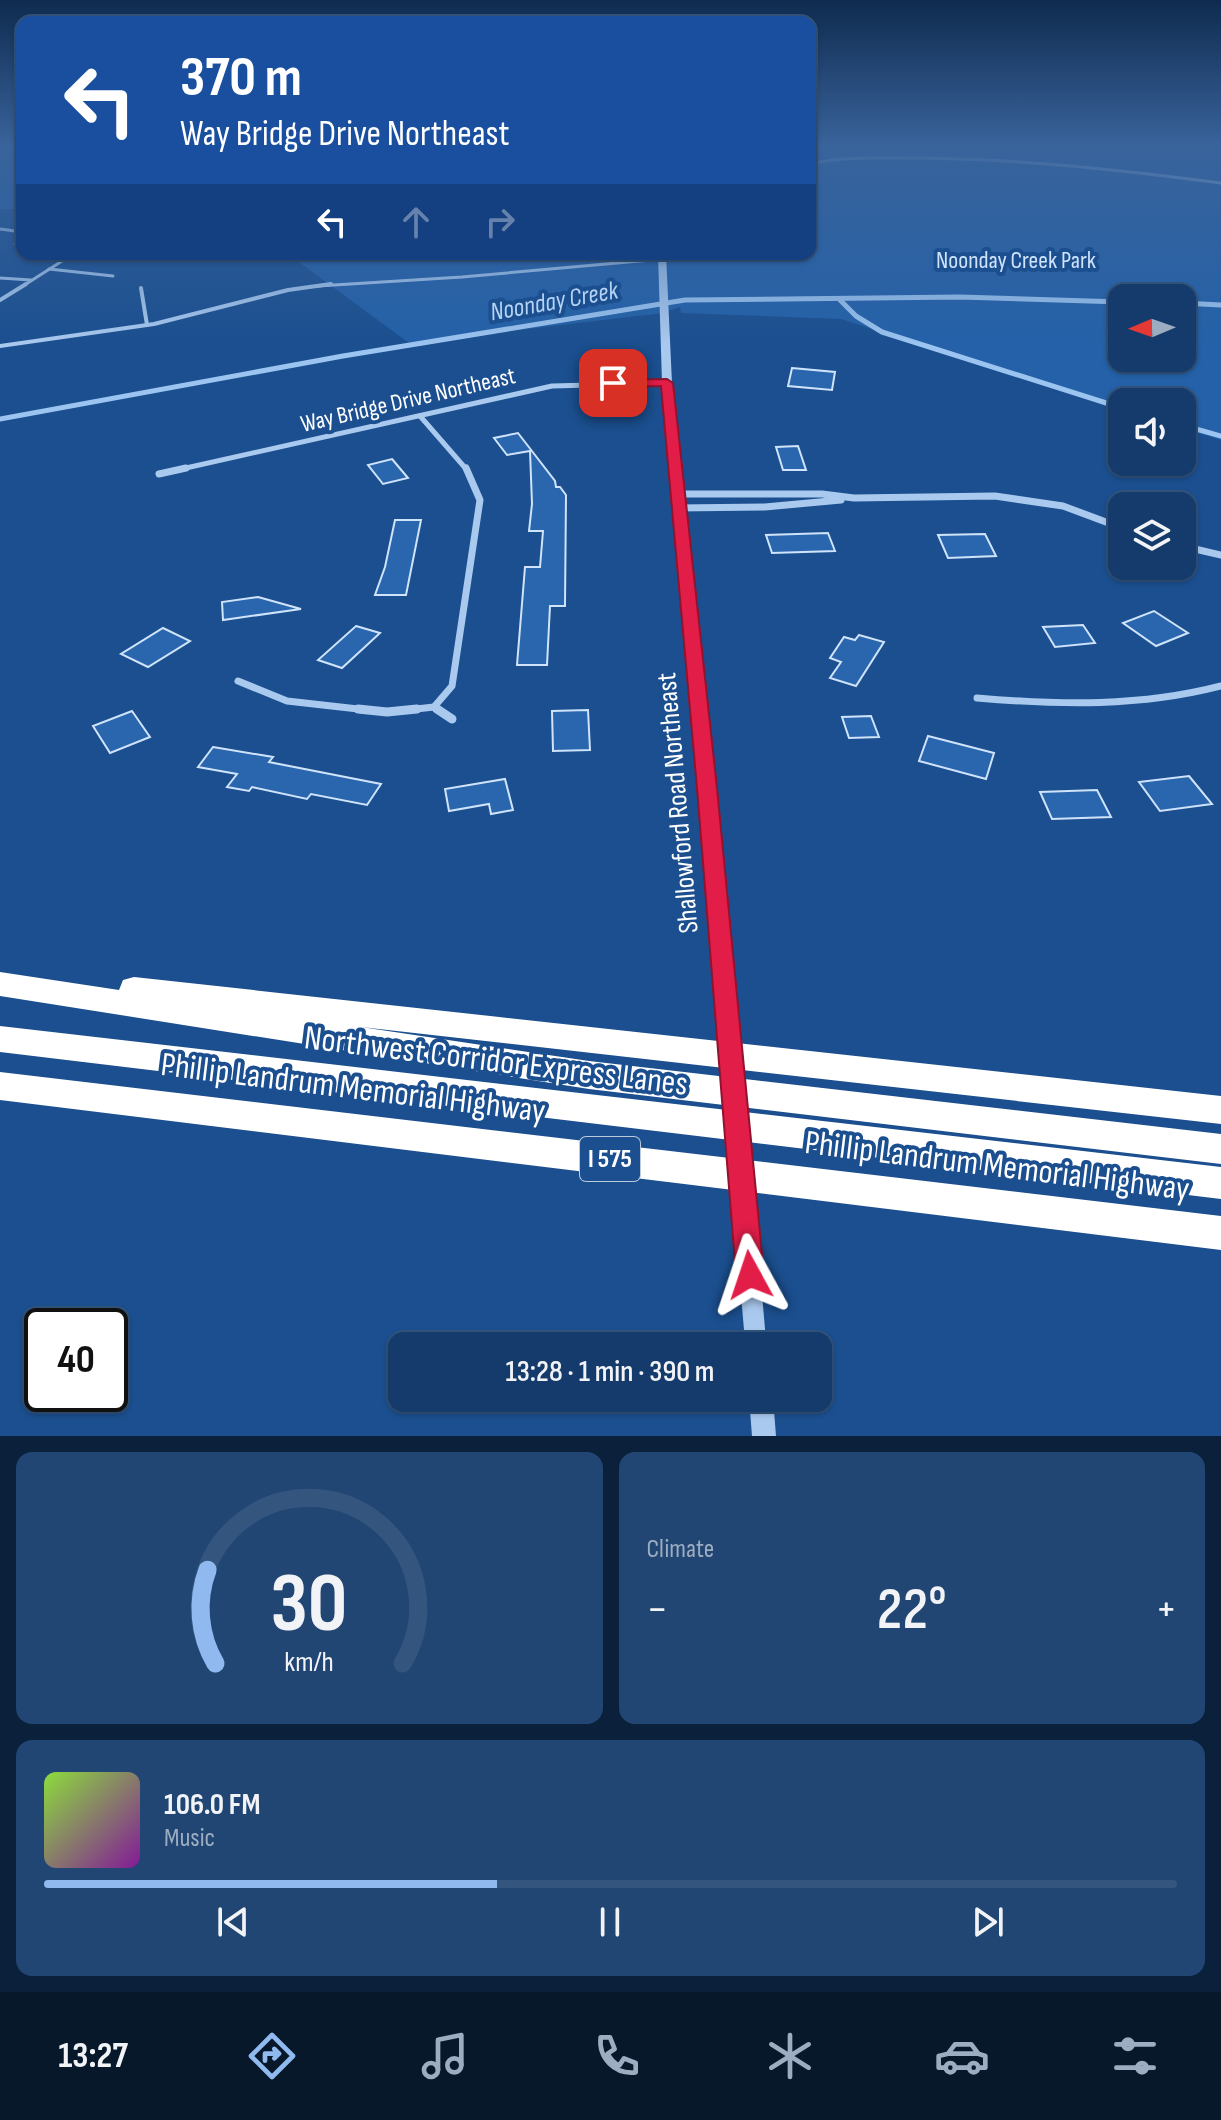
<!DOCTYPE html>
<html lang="en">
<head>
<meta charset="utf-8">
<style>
	:root { --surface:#143b6b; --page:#214673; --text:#f1f3f6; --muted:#9dadc1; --line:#33557e; --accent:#90b9f0 }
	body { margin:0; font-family:"Sofia Sans Condensed",sans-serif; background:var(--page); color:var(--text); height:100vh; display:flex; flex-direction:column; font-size:30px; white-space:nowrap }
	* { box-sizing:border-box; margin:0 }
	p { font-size:26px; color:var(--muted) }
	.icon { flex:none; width:44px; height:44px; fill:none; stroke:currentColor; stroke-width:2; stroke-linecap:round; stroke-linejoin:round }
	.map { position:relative; height:1436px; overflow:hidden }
	.side { display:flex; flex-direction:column; gap:16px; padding:16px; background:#0b203b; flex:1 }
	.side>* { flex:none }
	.hud { position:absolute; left:16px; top:16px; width:800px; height:244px; border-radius:16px; box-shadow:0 2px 6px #0004,0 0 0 2px var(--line); background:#1a4fa0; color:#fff; overflow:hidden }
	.needle { width:52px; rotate:268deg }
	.controls { position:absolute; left:1108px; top:284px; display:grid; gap:16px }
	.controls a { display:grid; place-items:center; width:88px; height:88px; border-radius:16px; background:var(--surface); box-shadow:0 2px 6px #0004,0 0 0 2px var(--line); font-size:40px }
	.speed { position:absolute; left:24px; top:1308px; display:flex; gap:16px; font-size:40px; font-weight:700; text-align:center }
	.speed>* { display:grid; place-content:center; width:104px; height:104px; border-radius:50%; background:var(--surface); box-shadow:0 2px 6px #0004,0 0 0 2px var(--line); line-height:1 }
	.speed .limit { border:4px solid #111; border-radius:12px; background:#fff; color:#111 }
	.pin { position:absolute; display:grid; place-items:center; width:68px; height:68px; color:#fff; margin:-34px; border-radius:16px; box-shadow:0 4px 12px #0006 }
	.me { position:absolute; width:88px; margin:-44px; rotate:355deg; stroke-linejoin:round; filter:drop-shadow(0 0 6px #0008) }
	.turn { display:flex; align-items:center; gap:28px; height:168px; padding:0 32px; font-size:36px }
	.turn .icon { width:104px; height:104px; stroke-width:2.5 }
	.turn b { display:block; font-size:56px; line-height:68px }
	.lanes { display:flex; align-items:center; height:76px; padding:0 32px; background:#0003; justify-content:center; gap:40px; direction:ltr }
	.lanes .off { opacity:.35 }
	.big { font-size:60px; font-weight:600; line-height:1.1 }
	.side .card { flex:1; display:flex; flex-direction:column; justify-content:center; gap:12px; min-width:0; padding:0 28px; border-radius:16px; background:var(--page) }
	.side .dial { align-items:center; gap:0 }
	.dial svg { height:208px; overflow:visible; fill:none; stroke:var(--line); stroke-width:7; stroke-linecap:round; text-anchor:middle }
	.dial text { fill:var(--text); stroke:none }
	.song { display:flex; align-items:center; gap:24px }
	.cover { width:96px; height:96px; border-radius:12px; background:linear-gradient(135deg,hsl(90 70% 55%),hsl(290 70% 35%)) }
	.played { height:8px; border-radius:4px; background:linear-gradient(90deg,var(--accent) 40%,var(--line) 40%) }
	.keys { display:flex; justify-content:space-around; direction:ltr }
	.heat { display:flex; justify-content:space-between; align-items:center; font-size:44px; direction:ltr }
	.side .tiles { flex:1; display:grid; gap:16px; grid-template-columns:1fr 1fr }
	.card:last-child { grid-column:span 2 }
	.trip { position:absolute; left:388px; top:1332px; width:444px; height:80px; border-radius:16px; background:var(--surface); box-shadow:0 2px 6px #0004,0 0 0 2px var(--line); font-weight:600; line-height:80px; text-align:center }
	.menu { display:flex; height:128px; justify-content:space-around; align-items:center; background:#08182b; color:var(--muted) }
	.menu .icon { width:56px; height:56px }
	.menu .active { color:var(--accent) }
	.menu b { font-size:36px; color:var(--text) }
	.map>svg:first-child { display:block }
	.green { fill:#2461a8; fill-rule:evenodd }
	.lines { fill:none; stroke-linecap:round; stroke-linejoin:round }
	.stream { stroke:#9cc4f0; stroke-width:5 }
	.building { fill:#2a66ad; stroke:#cfe3fa; stroke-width:2 }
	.service-far1 { stroke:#a9c9ee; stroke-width:3 }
	.service { stroke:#a9c9ee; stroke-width:4 }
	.minor-far2 { stroke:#a9c9ee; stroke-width:5 }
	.minor-far1 { stroke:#a9c9ee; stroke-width:7 }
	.minor { stroke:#a9c9ee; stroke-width:9 }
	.tertiary { fill:#a9c9ee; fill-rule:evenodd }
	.motorway { fill:#fff; fill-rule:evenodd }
	.tertiary-bridge-far1 { stroke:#a9c9ee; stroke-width:16 }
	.tertiary-bridge { stroke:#a9c9ee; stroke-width:21 }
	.route { fill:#e11d48; stroke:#92132f; stroke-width:2 }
	.labels { text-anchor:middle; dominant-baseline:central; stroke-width:8; stroke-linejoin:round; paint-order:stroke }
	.far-park-label { font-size:24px; fill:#cfe3fa; stroke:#1b4f8f }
	.far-street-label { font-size:24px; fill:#fff; stroke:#1b4f8f }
	.far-water-label { font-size:26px; font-style:italic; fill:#b5d3f5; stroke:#1b4f8f }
	.shield { fill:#1b4f8f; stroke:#bbcadd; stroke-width:2 }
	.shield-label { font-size:26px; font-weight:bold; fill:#fff }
	.street-label { font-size:28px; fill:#fff; stroke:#1b4f8f }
	.near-street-label { font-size:34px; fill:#fff; stroke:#1b4f8f }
</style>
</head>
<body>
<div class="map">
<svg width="1221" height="1436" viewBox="0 0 1221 1436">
	<rect width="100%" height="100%" fill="#1b4f8f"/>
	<!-- green -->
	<g class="green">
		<path d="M 810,144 L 1221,144 L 1221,440 L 1182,428 L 1182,402 L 1122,402 L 1122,409 L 841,319 L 681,313 L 680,307 L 663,313 L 409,343 L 288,254 L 810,254 ZM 1122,298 L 1182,298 L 1182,358 L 1122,358 Z"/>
		<rect x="0" y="146" width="22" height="63"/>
	</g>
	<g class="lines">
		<!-- stream -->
		<g class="stream">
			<polyline points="839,299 856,316 882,332 1122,408"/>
			<polyline points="1182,303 1221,305"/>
			<polyline points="0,419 343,356 685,300 960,297 1122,302"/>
			<polyline points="1182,425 1221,436"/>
		</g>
	</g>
	<!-- building -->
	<g class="building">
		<polygon points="792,368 835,372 832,390 788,386"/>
		<polygon points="518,433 555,481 556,487 560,487 566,495 565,606 550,606 547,665 517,665 525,567 540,567 543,531 529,531 532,504 530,451 507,455 494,438"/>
		<polygon points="798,446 806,470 783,470 776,447"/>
		<polygon points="392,459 408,478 383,484 368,465"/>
		<polygon points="395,520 421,520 406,595 375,595 385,567"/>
		<polygon points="828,533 835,551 772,553 766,535"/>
		<polygon points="985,534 996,556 948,558 938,535"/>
		<polygon points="258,597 301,609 223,620 222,602"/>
		<polygon points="1154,611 1188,633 1156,646 1123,623"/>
		<polygon points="1083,625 1095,643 1055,647 1043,627"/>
		<polygon points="356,626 380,633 342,668 318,660"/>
		<polygon points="163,628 190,641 148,667 121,654"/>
		<polygon points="859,635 884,642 856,686 830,678 841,662 830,658 844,637 855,640"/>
		<polygon points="588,710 590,750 553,751 552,711"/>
		<polygon points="132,711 150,737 110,753 93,726"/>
		<polygon points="871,716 879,737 849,738 842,717"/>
		<polygon points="928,736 994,753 986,779 919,761"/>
		<polygon points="213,747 273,757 269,762 381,784 367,805 311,794 307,799 252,787 249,791 227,787 237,774 198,767"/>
		<polygon points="1189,776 1212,804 1160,811 1139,782"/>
		<polygon points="505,779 513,810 491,814 489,804 449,811 445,789"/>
		<polygon points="1097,790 1111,817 1052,819 1040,792"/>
	</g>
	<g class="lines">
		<!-- service-far1 -->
		<g class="service-far1">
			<path d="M 810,164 C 846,156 884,158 920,158 C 1021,159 1121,170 1221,183"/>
			<polyline points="0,229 22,232"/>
			<polyline points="15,244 22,240"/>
			<polyline points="49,269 113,276"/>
			<polyline points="0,278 31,280"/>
			<polyline points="23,286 73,254"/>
			<polyline points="318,286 462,277 662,259"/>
		</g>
		<!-- service -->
		<g class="service">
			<polyline points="141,288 147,325"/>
			<polyline points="0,300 26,284"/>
			<polyline points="0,346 154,324 288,290 331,284"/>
		</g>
		<!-- minor-far2 -->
		<g class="minor-far2">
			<polyline points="420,416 467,470"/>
			<polyline points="177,470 552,386 667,383"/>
		</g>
		<!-- minor-far1 -->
		<g class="minor-far1">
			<polyline points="159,474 186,468"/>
			<polyline points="677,494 822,494 854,498 995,496 1063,506 1122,528"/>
			<polyline points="678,508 765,507 841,500"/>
			<polyline points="1182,546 1221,555"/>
			<polyline points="238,681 287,701 376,711"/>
			<path d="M 977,698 C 1060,705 1140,707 1221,686"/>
			<polyline points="434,707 440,711"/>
			<polyline points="398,711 434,707 452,686 480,500 466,468"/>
		</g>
		<!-- minor -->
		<g class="minor">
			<polyline points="358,709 387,712 417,709"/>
			<polyline points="437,709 452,719"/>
		</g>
		<!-- tertiary -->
		<g class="tertiary">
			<polygon points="658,254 666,254 672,383 730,947 727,952 721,954 715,952 712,947 662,383"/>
			<polygon points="749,1398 773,1398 776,1436 752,1436"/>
		</g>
		<!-- motorway -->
		<g class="motorway">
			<polygon points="0,972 119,990 123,980 134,977 1221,1096 1221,1124 361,1027 589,1061 1221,1134 1221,1164 589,1089 0,996"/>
			<polygon points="0,1026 1221,1167 1221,1199 0,1052"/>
			<polygon points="0,1072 1221,1216 1221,1250 0,1100"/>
		</g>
		<!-- tertiary-bridge-far1 -->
		<polyline class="tertiary-bridge-far1" points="721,947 728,1026"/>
		<!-- tertiary-bridge -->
		<polyline class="tertiary-bridge" points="728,1024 755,1335"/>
	</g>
	<!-- sky -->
	<linearGradient id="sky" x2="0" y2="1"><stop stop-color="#0f2b4f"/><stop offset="0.42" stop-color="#39639b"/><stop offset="1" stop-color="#39639b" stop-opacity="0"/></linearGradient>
	<rect width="1221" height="345" fill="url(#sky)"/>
	<!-- route -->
	<polygon class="route" points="667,379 673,383 717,788 764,1275 760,1285 750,1289 740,1285 736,1275 697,788 661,386 613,387 607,383 613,380"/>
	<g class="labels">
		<!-- far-park labels -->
		<g class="far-park-label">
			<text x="1016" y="260">Noonday Creek Park</text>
		</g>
		<!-- far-street labels -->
		<g class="far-street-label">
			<text transform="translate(408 400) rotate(-13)">Way Bridge Drive Northeast</text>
		</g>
		<!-- far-water labels -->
		<g class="far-water-label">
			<text transform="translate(554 302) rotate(-10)">Noonday Creek</text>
		</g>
		<!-- shield labels -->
		<rect class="shield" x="580" y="1137" width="60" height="44" rx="6"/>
		<g class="shield-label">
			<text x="610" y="1159">I 575</text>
		</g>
		<!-- street labels -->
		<g class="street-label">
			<text transform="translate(678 803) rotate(-95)">Shallowford Road Northeast</text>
		</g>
		<!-- near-street labels -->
		<g class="near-street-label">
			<text transform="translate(496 1061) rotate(7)">Northwest Corridor Express Lanes</text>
			<text transform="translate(353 1088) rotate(7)">Phillip Landrum Memorial Highway</text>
			<text transform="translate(997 1166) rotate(7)">Phillip Landrum Memorial Highway</text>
		</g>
	</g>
</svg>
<div class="controls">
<a><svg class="needle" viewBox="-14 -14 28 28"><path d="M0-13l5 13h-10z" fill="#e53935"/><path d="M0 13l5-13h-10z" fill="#9dadc1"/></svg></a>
<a><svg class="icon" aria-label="sound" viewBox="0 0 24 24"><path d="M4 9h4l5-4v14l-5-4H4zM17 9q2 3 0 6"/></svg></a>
<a><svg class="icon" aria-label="layers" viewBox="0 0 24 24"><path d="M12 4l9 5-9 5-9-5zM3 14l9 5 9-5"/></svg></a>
</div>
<div class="speed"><div class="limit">40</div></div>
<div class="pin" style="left:613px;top:383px;background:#d93025"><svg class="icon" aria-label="arrive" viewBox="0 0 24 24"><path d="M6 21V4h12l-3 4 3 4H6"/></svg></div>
<svg class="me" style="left:750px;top:1275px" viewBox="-20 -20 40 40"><path d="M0-17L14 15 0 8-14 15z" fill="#e11d48" stroke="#fff" stroke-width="4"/></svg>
<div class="trip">13:28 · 1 min · 390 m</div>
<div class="hud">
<div class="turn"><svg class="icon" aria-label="left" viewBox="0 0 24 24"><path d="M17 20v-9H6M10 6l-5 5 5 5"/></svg><div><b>370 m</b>Way Bridge Drive Northeast</div></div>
<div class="lanes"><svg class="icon" aria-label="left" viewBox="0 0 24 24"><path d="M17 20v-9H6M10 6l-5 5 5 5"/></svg><svg class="icon off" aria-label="ahead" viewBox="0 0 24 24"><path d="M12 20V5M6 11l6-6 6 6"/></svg><svg class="icon off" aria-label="right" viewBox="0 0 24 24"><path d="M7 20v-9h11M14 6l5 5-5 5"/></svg></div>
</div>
</div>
<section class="side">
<div class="tiles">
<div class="card dial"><svg viewBox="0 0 100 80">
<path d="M14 69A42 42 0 1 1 86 69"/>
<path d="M14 69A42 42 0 0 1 11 33" stroke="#90b9f0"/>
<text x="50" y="56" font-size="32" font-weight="700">30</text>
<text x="50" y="72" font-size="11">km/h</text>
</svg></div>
<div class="card"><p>Climate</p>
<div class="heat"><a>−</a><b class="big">22°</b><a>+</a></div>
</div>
<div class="card">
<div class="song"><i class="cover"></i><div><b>106.0 FM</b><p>Music</p></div></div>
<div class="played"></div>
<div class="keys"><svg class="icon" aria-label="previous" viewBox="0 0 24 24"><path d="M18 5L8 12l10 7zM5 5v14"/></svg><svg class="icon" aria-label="pause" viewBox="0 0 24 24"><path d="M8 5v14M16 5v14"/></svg><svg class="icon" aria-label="next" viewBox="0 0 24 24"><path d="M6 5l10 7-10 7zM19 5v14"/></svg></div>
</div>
</div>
</section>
<nav class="menu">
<b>13:27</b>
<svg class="icon active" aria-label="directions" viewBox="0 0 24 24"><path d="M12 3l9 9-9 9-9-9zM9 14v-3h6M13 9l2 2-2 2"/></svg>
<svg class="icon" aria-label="music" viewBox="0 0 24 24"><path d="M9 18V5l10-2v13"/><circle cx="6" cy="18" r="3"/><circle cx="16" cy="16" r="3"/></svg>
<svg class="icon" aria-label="phone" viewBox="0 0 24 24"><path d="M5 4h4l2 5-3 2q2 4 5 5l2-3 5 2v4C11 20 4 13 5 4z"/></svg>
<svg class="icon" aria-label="climate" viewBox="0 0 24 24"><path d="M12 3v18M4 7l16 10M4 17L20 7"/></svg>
<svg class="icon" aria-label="car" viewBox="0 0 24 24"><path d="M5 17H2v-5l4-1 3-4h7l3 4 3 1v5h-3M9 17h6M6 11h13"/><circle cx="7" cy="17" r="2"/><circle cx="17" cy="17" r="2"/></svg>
<svg class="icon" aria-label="filters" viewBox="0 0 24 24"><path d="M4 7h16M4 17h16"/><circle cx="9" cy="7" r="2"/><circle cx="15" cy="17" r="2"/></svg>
</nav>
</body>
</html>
